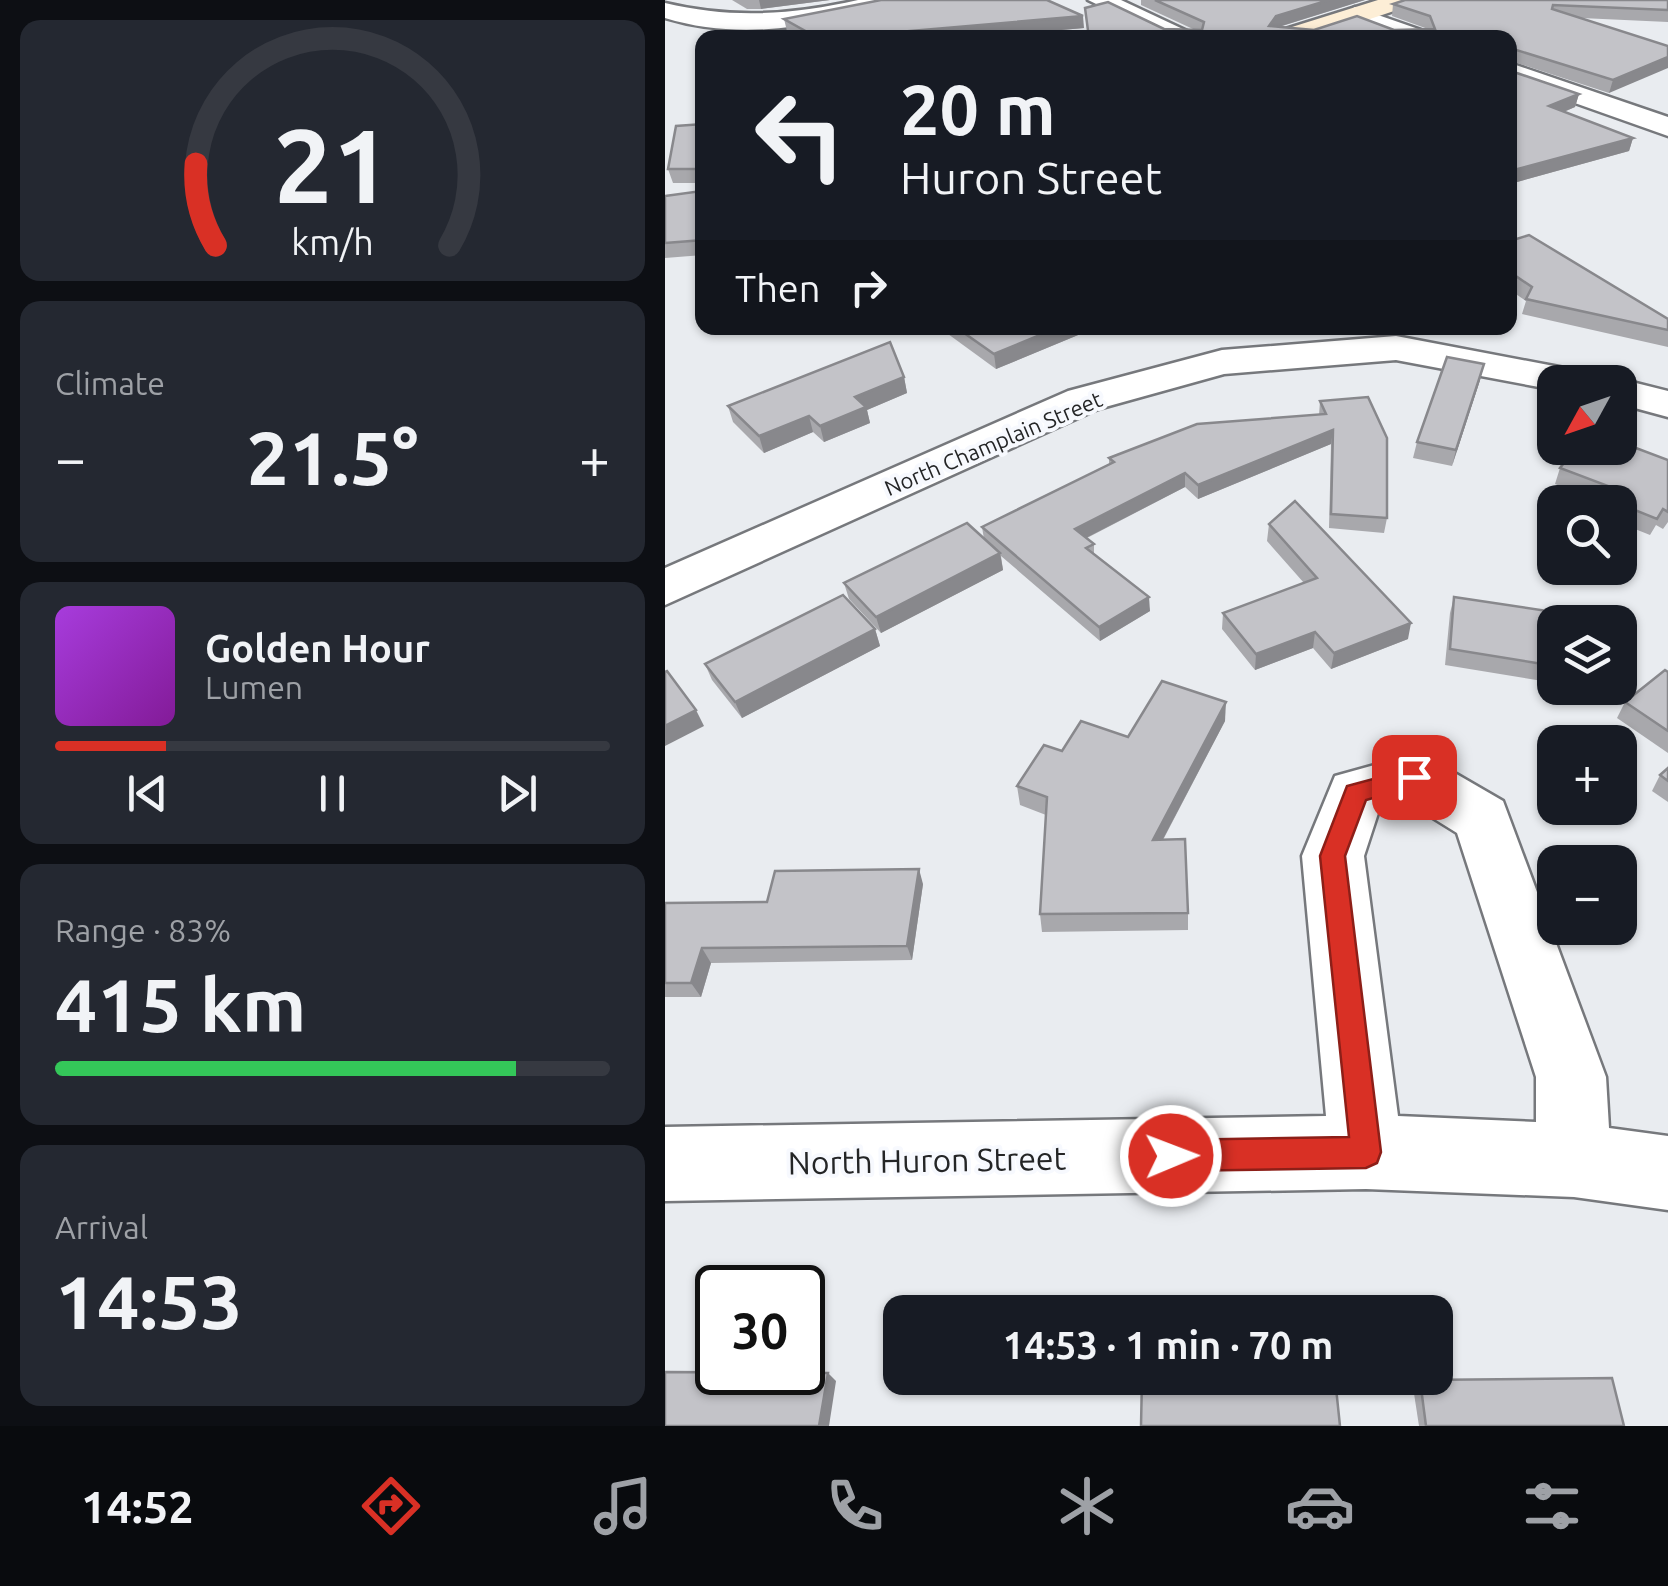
<!DOCTYPE html>
<html lang="en">
<head>
<meta charset="utf-8">
<style>
	:root { --surface:#171b24; --page:#242831; --text:#f1f3f6; --muted:#9ea1a6; --line:#363941; --accent:#d93025 }
	body { margin:0; font-family:Ubuntu,sans-serif; background:var(--page); color:var(--text); height:100vh; display:flex; flex-direction:column; font-size:38px; white-space:nowrap }
	* { box-sizing:border-box; margin:0 }
	p { font-size:32px; color:var(--muted) }
	.icon { flex:none; width:55px; height:55px; fill:none; stroke:currentColor; stroke-width:2; stroke-linecap:round; stroke-linejoin:round }
	.map { position:relative; flex:1; overflow:hidden }
	.panel { display:flex; flex-direction:column; gap:20px; padding:20px; background:#0d0f14; width:665px }
	.panel>* { flex:none }
	.hud { position:absolute; left:30px; top:30px; width:822px; height:305px; border-radius:20px; box-shadow:0 2px 8px #0004; background:#171b24; color:var(--text); overflow:hidden }
	.needle { width:65px; rotate:230deg }
	.tools { position:absolute; left:872px; top:365px; display:grid; gap:20px }
	.tools a { display:grid; place-items:center; width:100px; height:100px; border-radius:20px; background:var(--surface); box-shadow:0 2px 8px #0004; font-size:50px }
	.speed { position:absolute; left:30px; top:1265px; display:flex; gap:20px; font-size:50px; font-weight:700; text-align:center }
	.speed>* { display:grid; place-content:center; width:130px; height:130px; border-radius:50%; background:var(--surface); box-shadow:0 2px 8px #0004; line-height:1 }
	.speed .limit { border:5px solid #111; border-radius:15px; background:#fff; color:#111 }
	.pin { position:absolute; display:grid; place-items:center; width:85px; height:85px; color:#fff; margin:-42px; border-radius:20px; box-shadow:0 5px 15px #0006 }
	.me { position:absolute; width:110px; margin:-55px; rotate:89deg; stroke-linejoin:round; filter:drop-shadow(0 0 8px #0008) }
	.turn { display:flex; align-items:center; gap:35px; height:210px; padding:0 40px; font-size:45px }
	.turn .icon { width:130px; height:130px; stroke-width:2.5 }
	.turn b { display:block; font-size:70px; line-height:85px }
	.then { display:flex; align-items:center; height:95px; padding:0 40px; background:#0003; gap:20px; font-size:38px }
	.big { font-size:75px; font-weight:600; line-height:1.1 }
	.panel .card { flex:1; display:flex; flex-direction:column; justify-content:center; gap:15px; min-width:0; padding:0 35px; border-radius:20px; background:var(--page) }
	.panel .dial { align-items:center; gap:0 }
	.dial svg { height:260px; overflow:visible; fill:none; stroke:var(--line); stroke-width:7; stroke-linecap:round; text-anchor:middle }
	.dial text { fill:var(--text); stroke:none }
	.song { display:flex; align-items:center; gap:30px }
	.cover { width:120px; height:120px; border-radius:15px; background:linear-gradient(135deg,hsl(280 70% 55%),hsl(290 70% 35%)) }
	.played { height:10px; border-radius:5px; background:linear-gradient(90deg,var(--accent) 20%,var(--line) 20%) }
	.keys { display:flex; justify-content:space-around; direction:ltr }
	.heat { display:flex; justify-content:space-between; align-items:center; font-size:55px; direction:ltr }
	.charge { height:15px; border-radius:8px; background:linear-gradient(90deg,#34c759 83%,var(--line) 0) }
	.trip { position:absolute; left:218px; top:1295px; width:570px; height:100px; border-radius:20px; background:var(--surface); box-shadow:0 2px 8px #0004; font-weight:600; line-height:100px; text-align:center }
	.tab-bar { display:flex; height:160px; justify-content:space-around; align-items:center; background:#090b0e; color:var(--muted) }
	.tab-bar .icon { width:70px; height:70px }
	.tab-bar .selected { color:var(--accent) }
	.tab-bar b { font-size:45px; color:var(--text) }
	main { display:flex; flex:1; min-height:0 }
	.map>svg:first-child { display:block }
	.lines { fill:none; stroke-linecap:round; stroke-linejoin:round }
	.street-casing { stroke:#76787c; stroke-width:5 }
	.secondary-casing { stroke:#76787c; stroke-width:5 }
	.street { fill:#fff; fill-rule:evenodd }
	.secondary { fill:#fdeed6; fill-rule:evenodd }
	.wall { fill:#a8a8ac }
	.shaded-wall { fill:#88888c }
	.building { fill:#c3c3c8; stroke:#88888c; stroke-width:2.5 }
	.route { fill:#d93025; stroke:#8d1f18; stroke-width:2.5 }
	.labels { text-anchor:middle; dominant-baseline:central; stroke-width:8; stroke-linejoin:round; paint-order:stroke }
	.far-street-label { font-size:22px; fill:#242526; stroke:#f7f9fe }
	.near-street-label { font-size:32px; fill:#242526; stroke:#f7f9fe }
</style>
</head>
<body>
<main>
<section class="panel">
<div class="card dial"><svg viewBox="0 0 100 80">
<path d="M14 69A42 42 0 1 1 86 69"/>
<path d="M14 69A42 42 0 0 1 8 44" stroke="#d93025"/>
<text x="50" y="56" font-size="32" font-weight="700">21</text>
<text x="50" y="72" font-size="11">km/h</text>
</svg></div>
<div class="card"><p>Climate</p>
<div class="heat"><a>−</a><b class="big">21.5°</b><a>+</a></div>
</div>
<div class="card">
<div class="song"><i class="cover"></i><div><b>Golden Hour</b><p>Lumen</p></div></div>
<div class="played"></div>
<div class="keys"><svg class="icon" aria-label="previous" viewBox="0 0 24 24"><path d="M18 5L8 12l10 7zM5 5v14"/></svg><svg class="icon" aria-label="pause" viewBox="0 0 24 24"><path d="M8 5v14M16 5v14"/></svg><svg class="icon" aria-label="next" viewBox="0 0 24 24"><path d="M6 5l10 7-10 7zM19 5v14"/></svg></div>
</div>
<div class="card"><p>Range · 83%</p><b class="big">415 km</b><div class="charge"></div></div>
<div class="card"><p>Arrival</p><b class="big">14:53</b></div>
</section>
<div class="map">
<svg width="1003" height="1426" viewBox="0 0 1003 1426">
	<rect width="100%" height="100%" fill="#e9ecf0"/>
	<g class="lines">
		<defs>
			<g id="street">
				<path d="M 193,0 L 235,0 L 232,5 C 154,25 78,42 0,18 L 0,3 C 67,19 126,15 193,0 Z"/>
				<polygon points="423,0 456,0 537,38 501,38"/>
				<polygon points="690,7 762,32 766,38 727,38 681,20 677,15"/>
				<polygon points="845,63 1003,117 1003,136 845,80"/>
				<polygon points="731,336 910,370 924,373 930,382 890,382 890,390 731,360 559,374 433,409 0,605 0,568 403,391 557,350"/>
				<polygon points="955,379 1003,391 1003,417 955,404 955,382 940,382"/>
				<path d="M 749,754 L 769,761 L 838,801 L 941,1077 L 944,1128 L 1003,1136 L 1003,1210 L 909,1197 L 701,1189 L 0,1201 L 0,1127 L 661,1116 L 637,856 L 670,776 ZM 742,802 L 792,833 L 871,1077 L 871,1122 L 733,1116 L 699,856 L 714,810 Z"/>
			</g>
			<polygon id="secondary" points="713,0 750,0 747,5 648,38 607,38 611,32"/>
		</defs>
		<!-- street casing -->
		<use href="#street" class="street-casing"/>
		<!-- secondary casing -->
		<use href="#secondary" class="secondary-casing"/>
		<!-- street -->
		<use href="#street" class="street"/>
		<!-- secondary -->
		<use href="#secondary" class="secondary"/>
	</g>
	<!-- wall -->
	<g class="wall">
		<polygon points="67,0 165,0 96,9 82,9"/>
		<polygon points="476,0 700,0 614,27 649,30 763,29 727,16 728,4 1003,0 1003,22 916,18 1003,46 944,93 846,61 846,71 914,94 910,107 899,112 968,138 964,151 845,184 845,38 423,38 420,8 499,29 528,29 476,5"/>
		<polygon points="119,19 419,28 307,38 133,38 122,31"/>
		<polygon points="38,124 38,255 0,258 0,196 37,191 37,183 8,183 3,169"/>
		<polygon points="845,241 1003,319 1003,347 857,314 861,301 845,290"/>
		<polygon points="282,328 430,328 331,369 283,334"/>
		<polygon points="239,377 242,393 202,410 205,423 159,442 148,432 99,453 68,422 63,406"/>
		<polygon points="815,380 787,466 748,458 752,442"/>
		<polygon points="655,401 722,518 719,533 664,528 666,444 533,499 520,487 422,538 429,544 429,554 485,611 435,641 336,556 338,570 216,633 184,599 179,583 319,539 317,527 444,464 444,458 654,415"/>
		<polygon points="1003,460 1003,522 998,529 991,525 985,535 955,523 955,502 938,502 890,484 895,468"/>
		<polygon points="604,524 743,639 666,669 648,648 590,670 557,629 558,613 639,583 602,541"/>
		<polygon points="789,597 890,622 890,683 780,665 785,613"/>
		<polygon points="210,629 215,646 77,718 47,680 40,664"/>
		<polygon points="1003,672 1003,753 952,718 960,702"/>
		<polygon points="560,721 498,840 523,913 523,930 377,932 375,914 381,815 355,805 352,786 397,751 463,737"/>
		<polygon points="1003,768 1003,802 987,791 995,775"/>
		<polygon points="258,884 247,960 46,963 36,997 0,997 0,903 102,902"/>
		<polygon points="755,1380 959,1426 754,1426 748,1387"/>
	</g>
	<!-- shaded-wall -->
	<g class="shaded-wall">
		<polygon points="94,0 165,0 96,9"/>
		<polygon points="664,0 700,0 610,28 604,26 611,16"/>
		<polygon points="418,16 419,28 307,38 164,38"/>
		<polygon points="1003,57 1003,68 944,93 948,80"/>
		<polygon points="914,94 910,107 881,119 884,106"/>
		<polygon points="968,138 964,151 845,184 845,171"/>
		<polygon points="392,328 430,328 331,369 329,354"/>
		<polygon points="819,364 815,380 787,466 791,450"/>
		<polygon points="239,377 242,393 202,410 205,423 159,442 155,426 190,397"/>
		<polygon points="144,416 148,432 99,453 94,436"/>
		<polygon points="668,430 666,444 533,499 533,485"/>
		<polygon points="520,473 520,487 411,543 410,529"/>
		<polygon points="335,553 338,570 216,633 211,617"/>
		<polygon points="484,597 485,611 435,641 434,627"/>
		<polygon points="746,623 743,639 666,669 669,653"/>
		<polygon points="210,629 215,646 77,718 70,702"/>
		<polygon points="650,632 648,648 590,670 591,654"/>
		<polygon points="561,702 560,721 488,858 488,840"/>
		<polygon points="31,710 39,726 0,746 0,726"/>
		<polygon points="254,869 258,884 247,960 242,946"/>
		<polygon points="37,948 46,963 36,997 26,983"/>
		<polygon points="163,1373 171,1381 164,1426 154,1426"/>
	</g>
	<!-- building -->
	<g class="building">
		<polygon points="216,0 382,0 418,16 164,38 153,38 119,19"/>
		<polygon points="490,0 664,0 611,16 604,26 649,30 692,16 729,30 770,29 765,16 728,4 740,0 1003,0 1003,10 888,5 887,9 1003,46 1003,57 948,80 845,48 846,71 914,94 884,106 968,138 845,171 845,38 424,38 420,8 443,2 499,29 537,30 539,22"/>
		<polygon points="38,124 38,240 0,243 0,196 37,191 36,169 3,169 11,126"/>
		<polygon points="864,235 1003,319 1003,330 861,299 867,287 845,272 845,241"/>
		<polygon points="292,328 392,328 329,354"/>
		<polygon points="225,342 239,377 190,397 201,407 155,426 144,416 94,436 63,406"/>
		<polygon points="782,357 819,364 791,450 752,442"/>
		<polygon points="703,397 722,438 722,518 666,514 668,430 533,485 520,473 410,529 429,544 421,548 484,597 434,627 317,527 449,462 444,458 532,424 661,414 655,401"/>
		<polygon points="955,442 1003,460 1003,512 998,509 992,519 955,504 955,502 952,502 959,492 895,468 911,448 955,448"/>
		<polygon points="630,501 746,623 669,653 650,632 591,654 558,613 652,578 604,524"/>
		<polygon points="302,523 335,553 211,617 179,583"/>
		<polygon points="178,595 210,629 70,702 40,664"/>
		<polygon points="789,597 909,615 910,622 890,622 890,666 785,649"/>
		<polygon points="1000,670 1003,672 1003,731 960,702"/>
		<polygon points="2,671 31,710 0,726 0,672"/>
		<polygon points="497,681 561,702 488,840 520,839 523,913 375,914 382,797 352,786 379,745 397,751 416,721 463,737"/>
		<polygon points="1003,768 1003,781 995,775"/>
		<polygon points="254,869 242,946 37,948 26,983 0,983 0,903 102,902 110,871"/>
		<polygon points="0,1372 163,1373 154,1426 0,1426"/>
		<polygon points="477,1378 670,1378 675,1426 476,1426"/>
		<polygon points="947,1378 959,1426 761,1426 755,1380"/>
	</g>
	<!-- route -->
	<polygon class="route" points="749,768 757,770 757,784 701,800 680,856 716,1152 712,1163 701,1168 506,1171 495,1166 491,1156 495,1145 506,1140 684,1137 655,856 682,786"/>
	<g class="labels">
		<!-- far-street labels -->
		<g class="far-street-label">
			<text transform="translate(328 443) rotate(-23)">North Champlain Street</text>
		</g>
		<!-- near-street labels -->
		<g class="near-street-label">
			<text transform="translate(262 1160) rotate(-1)">North Huron Street</text>
		</g>
	</g>
</svg>
<div class="tools">
<a><svg class="needle" viewBox="-14 -14 28 28"><path d="M0-13l5 13h-10z" fill="#e53935"/><path d="M0 13l5-13h-10z" fill="#9ea1a6"/></svg></a>
<a><svg class="icon" aria-label="search" viewBox="0 0 24 24"><circle cx="10" cy="10" r="6"/><path d="M15 15l6 6"/></svg></a>
<a><svg class="icon" aria-label="layers" viewBox="0 0 24 24"><path d="M12 4l9 5-9 5-9-5zM3 14l9 5 9-5"/></svg></a>
<a>+</a>
<a>−</a>
</div>
<div class="speed"><div class="limit">30</div></div>
<div class="pin" style="left:749px;top:777px;background:#d93025"><svg class="icon" aria-label="arrive" viewBox="0 0 24 24"><path d="M6 21V4h12l-3 4 3 4H6"/></svg></div>
<svg class="me" style="left:506px;top:1156px" viewBox="-20 -20 40 40"><circle r="17" fill="#d93025" stroke="#fff" stroke-width="3"/><path d="M0-11L8 9 0 5-8 9z" fill="#fff"/></svg>
<div class="trip">14:53 · 1 min · 70 m</div>
<div class="hud">
<div class="turn"><svg class="icon" aria-label="left" viewBox="0 0 24 24"><path d="M17 20v-9H6M10 6l-5 5 5 5"/></svg><div><b>20 m</b>Huron Street</div></div>
<div class="then">Then<svg class="icon" aria-label="right" viewBox="0 0 24 24"><path d="M7 20v-9h11M14 6l5 5-5 5"/></svg></div>
</div>
</div>
</main>
<nav class="tab-bar">
<b>14:52</b>
<svg class="icon selected" aria-label="directions" viewBox="0 0 24 24"><path d="M12 3l9 9-9 9-9-9zM9 14v-3h6M13 9l2 2-2 2"/></svg>
<svg class="icon" aria-label="music" viewBox="0 0 24 24"><path d="M9 18V5l10-2v13"/><circle cx="6" cy="18" r="3"/><circle cx="16" cy="16" r="3"/></svg>
<svg class="icon" aria-label="phone" viewBox="0 0 24 24"><path d="M5 4h4l2 5-3 2q2 4 5 5l2-3 5 2v4C11 20 4 13 5 4z"/></svg>
<svg class="icon" aria-label="climate" viewBox="0 0 24 24"><path d="M12 3v18M4 7l16 10M4 17L20 7"/></svg>
<svg class="icon" aria-label="car" viewBox="0 0 24 24"><path d="M5 17H2v-5l4-1 3-4h7l3 4 3 1v5h-3M9 17h6M6 11h13"/><circle cx="7" cy="17" r="2"/><circle cx="17" cy="17" r="2"/></svg>
<svg class="icon" aria-label="filters" viewBox="0 0 24 24"><path d="M4 7h16M4 17h16"/><circle cx="9" cy="7" r="2"/><circle cx="15" cy="17" r="2"/></svg>
</nav>
</body>
</html>
